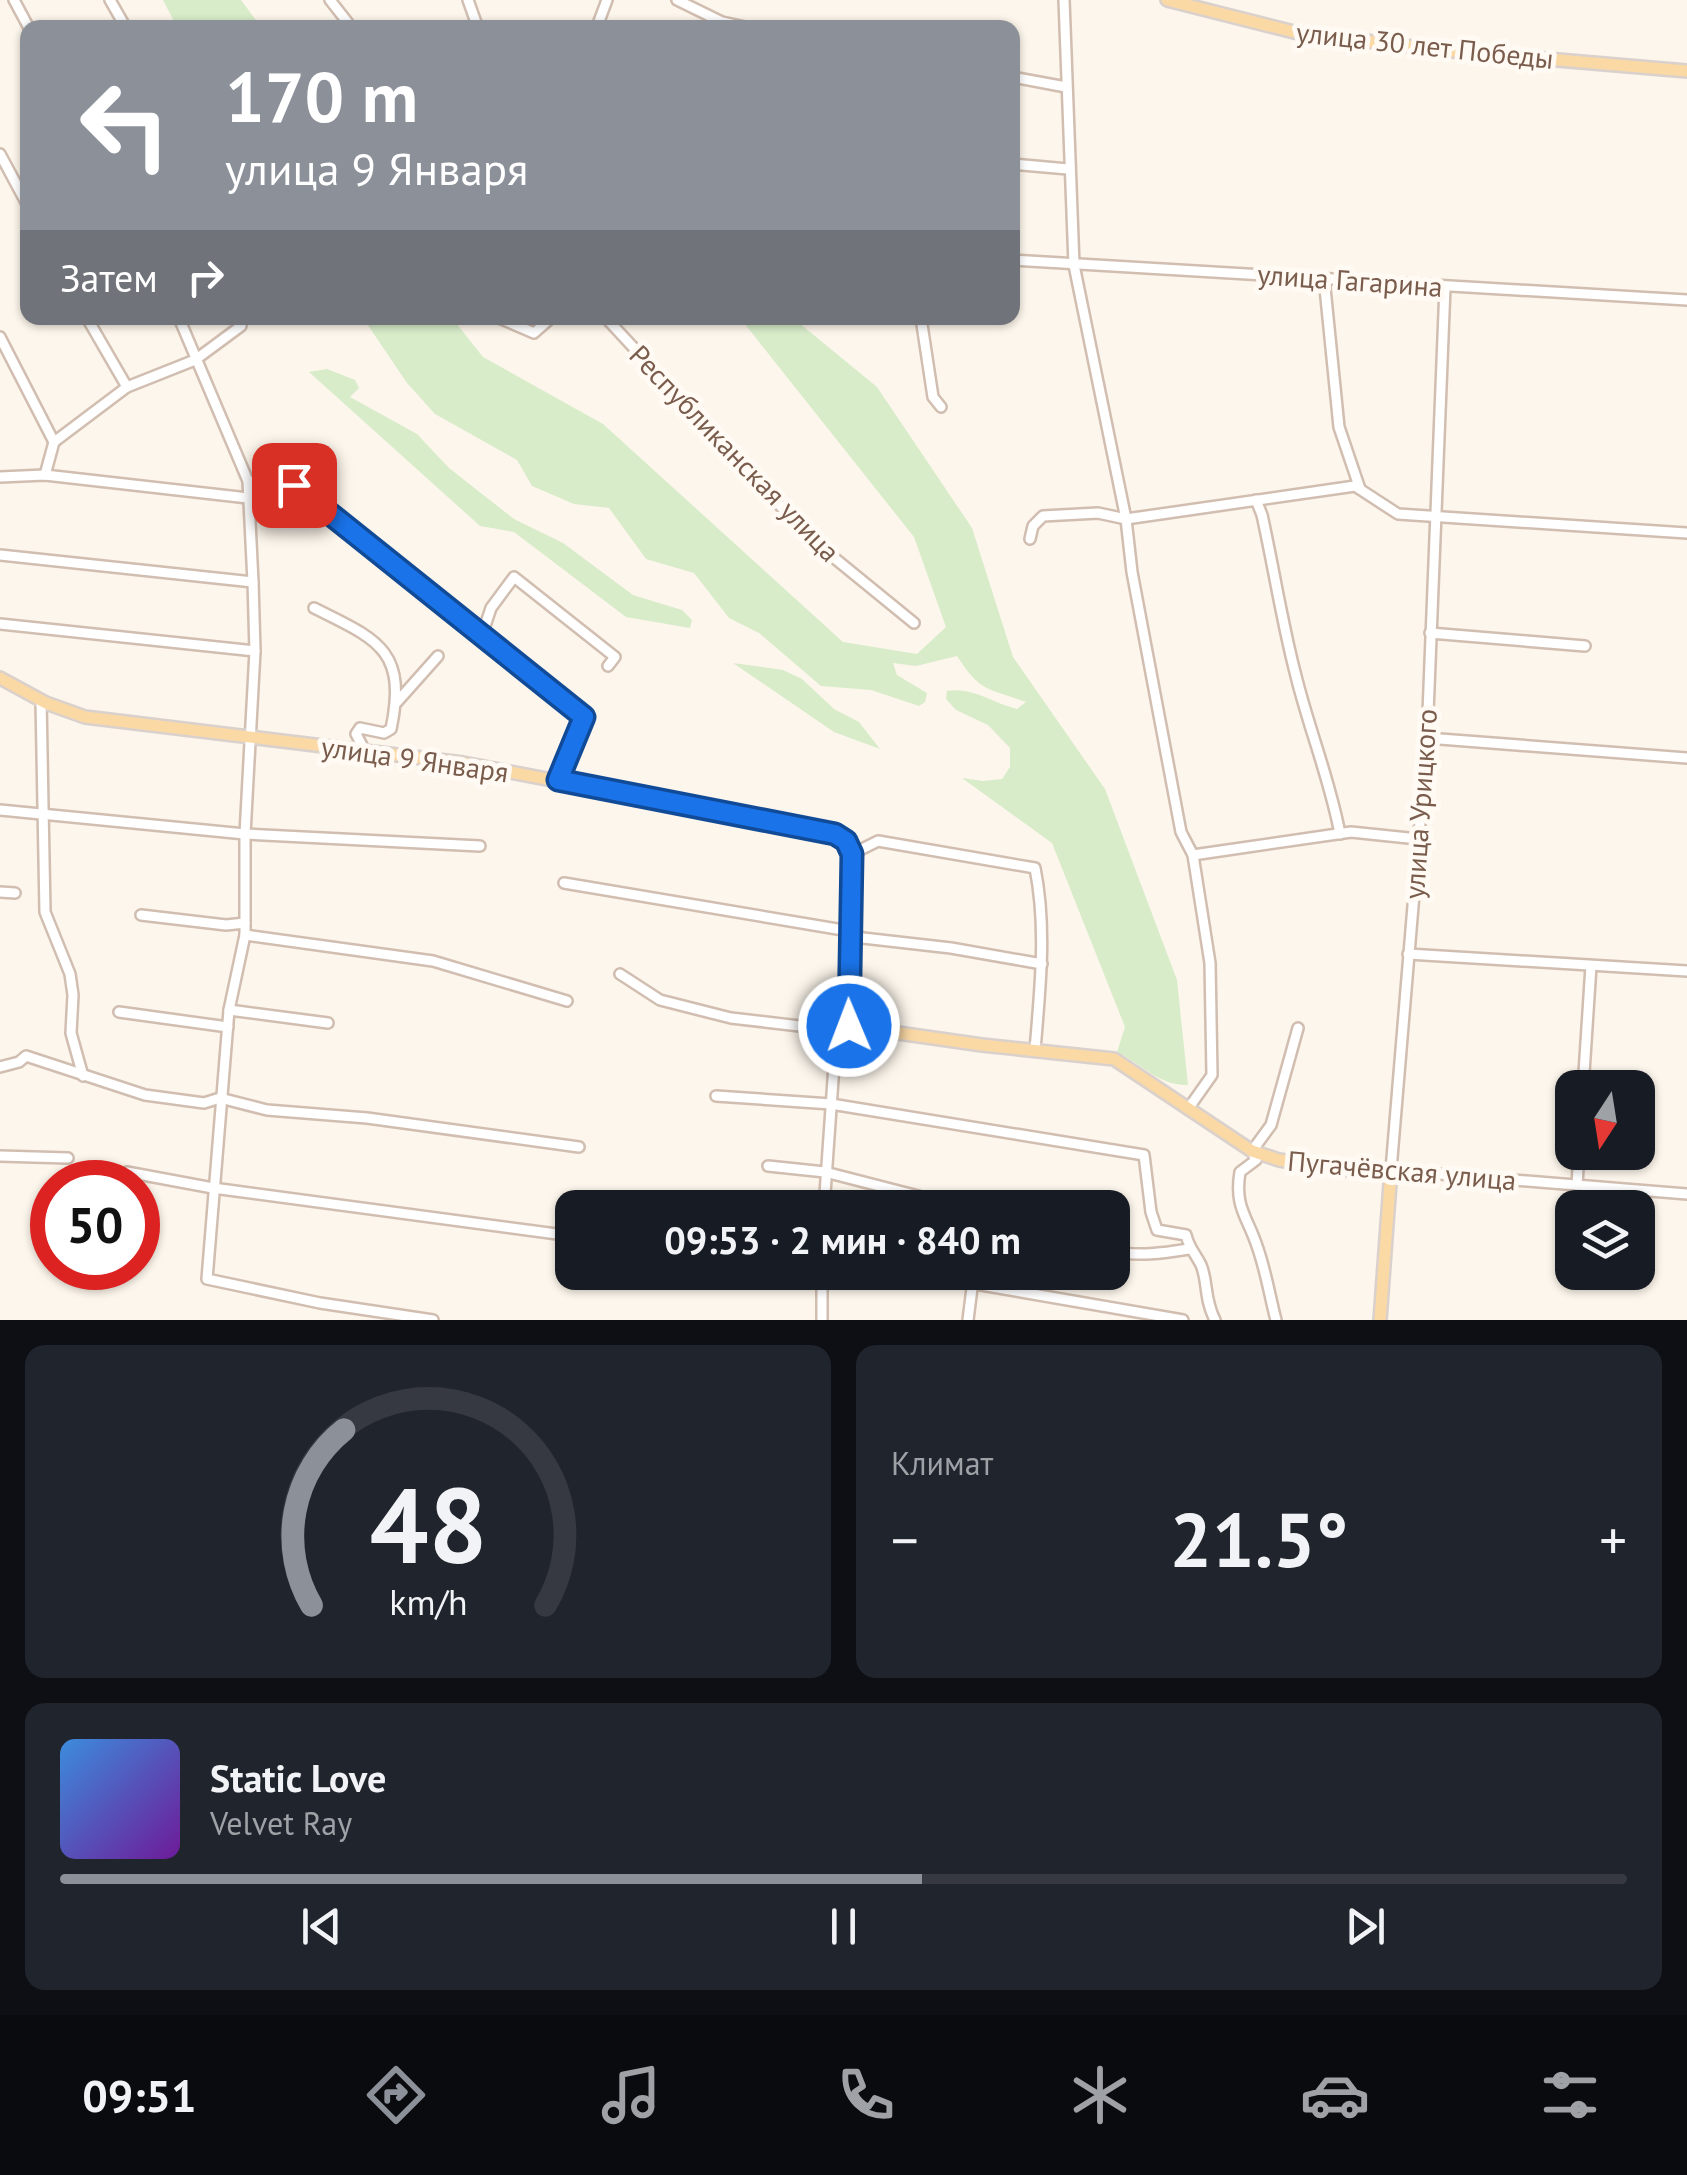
<!DOCTYPE html>
<html lang="ru">
<head>
<meta charset="utf-8">
<style>
	:root { --surface:#171b24; --page:#20242c; --text:#f1f3f6; --muted:#9ea1a6; --line:#363941; --accent:#8c9099 }
	body { margin:0; font-family:"PT Sans",sans-serif; background:var(--page); color:var(--text); height:100vh; display:flex; flex-direction:column; font-size:38px; white-space:nowrap }
	* { box-sizing:border-box; margin:0 }
	p { font-size:32px; color:var(--muted) }
	.icon { flex:none; width:55px; height:55px; fill:none; stroke:currentColor; stroke-width:2; stroke-linecap:round; stroke-linejoin:round }
	.map { position:relative; height:1320px; overflow:hidden }
	.drawer { display:flex; flex-direction:column; gap:25px; padding:25px; background:#0d0f14; flex:1 }
	.drawer>* { flex:none }
	.hud { position:absolute; left:20px; top:20px; width:1000px; height:305px; border-radius:20px; box-shadow:0 2px 8px #0004; background:#8c9099; color:#fff; overflow:hidden }
	.needle { width:65px; rotate:192deg }
	.controls { position:absolute; left:1555px; top:1070px; display:grid; gap:20px }
	.controls a { display:grid; place-items:center; width:100px; height:100px; border-radius:20px; background:var(--surface); box-shadow:0 2px 8px #0004; font-size:50px }
	.speed { position:absolute; left:30px; top:1160px; display:flex; gap:20px; font-size:50px; font-weight:700; text-align:center }
	.speed>* { display:grid; place-content:center; width:130px; height:130px; border-radius:50%; background:var(--surface); box-shadow:0 2px 8px #0004; line-height:1 }
	.speed .limit { border:15px solid #d22; background:#fff; color:#111 }
	.pin { position:absolute; display:grid; place-items:center; width:85px; height:85px; color:#fff; margin:-42px; border-radius:20px; box-shadow:0 5px 15px #0006 }
	.me { position:absolute; width:110px; margin:-55px; rotate:359deg; stroke-linejoin:round; filter:drop-shadow(0 0 8px #0008) }
	.turn { display:flex; align-items:center; gap:35px; height:210px; padding:0 40px; font-size:45px }
	.turn .icon { width:130px; height:130px; stroke-width:2.5 }
	.turn b { display:block; font-size:70px; line-height:85px }
	.then { display:flex; align-items:center; height:95px; padding:0 40px; background:#0003; gap:20px; font-size:38px }
	.big { font-size:75px; font-weight:800; line-height:1.1 }
	.drawer .tile { flex:1; display:flex; flex-direction:column; justify-content:center; gap:15px; min-width:0; padding:0 35px; border-radius:20px; background:var(--page) }
	.drawer .dial { align-items:center; gap:0 }
	.dial svg { height:260px; overflow:visible; fill:none; stroke:var(--line); stroke-width:7; stroke-linecap:round; text-anchor:middle }
	.dial text { fill:var(--text); stroke:none }
	.song { display:flex; align-items:center; gap:30px }
	.cover { width:120px; height:120px; border-radius:15px; background:linear-gradient(135deg,hsl(210 70% 55%),hsl(280 70% 35%)) }
	.played { height:10px; border-radius:5px; background:linear-gradient(90deg,var(--accent) 55%,var(--line) 55%) }
	.keys { display:flex; justify-content:space-around; direction:ltr }
	.heat { display:flex; justify-content:space-between; align-items:center; font-size:55px; direction:ltr }
	.drawer .tiles { flex:1; display:grid; gap:25px; grid-template-columns:1fr 1fr }
	.tile:last-child { grid-column:span 2 }
	.trip { position:absolute; left:555px; top:1190px; width:575px; height:100px; border-radius:20px; background:var(--surface); box-shadow:0 2px 8px #0004; font-weight:800; line-height:100px; text-align:center }
	.tab-bar { display:flex; height:160px; justify-content:space-around; align-items:center; background:#090b0e; color:var(--muted) }
	.tab-bar .icon { width:70px; height:70px }
	.tab-bar .current { color:var(--accent) }
	.tab-bar b { font-size:45px; color:var(--text) }
	.map>svg:first-child { display:block }
	.green { fill:#d8ecc9 }
	.lines { fill:none; stroke-linecap:round; stroke-linejoin:round }
	.minor-casing { stroke:#d1beb0; stroke-width:14 }
	.major-casing { stroke:#dad1cd; stroke-width:16 }
	.minor { stroke:#fff; stroke-width:9 }
	.major { stroke:#fbd9a5; stroke-width:11 }
	.route-casing { stroke:#114b97; stroke-width:25 }
	.route { stroke:#1a73e8; stroke-width:18 }
	.labels { text-anchor:middle; dominant-baseline:central; stroke-width:10; stroke-linejoin:round; paint-order:stroke }
	.street-label { font-size:28px; fill:#7a5c4d; stroke:#fffaf3 }
</style>
</head>
<body>
<div class="map">
<svg width="1687" height="1320" viewBox="0 0 1687 1320">
	<rect width="100%" height="100%" fill="#fdf6ec"/>
	<!-- green -->
	<g class="green">
		<polygon points="163,0 241,0 261,27 177,27"/>
		<path d="M 363,318 L 452,318 L 483,357 L 603,424 L 843,642 L 917,654 L 946,627 L 914,537 L 740,318 L 793,318 L 877,387 L 972,528 L 1013,657 L 1105,789 L 1177,980 L 1188,1085 C 1160,1086 1141,1064 1117,1052 L 1125,1027 L 1052,843 L 962,778 L 983,781 L 1002,779 L 1010,767 L 1010,748 L 988,725 L 956,710 L 946,699 L 947,691 C 973,687 992,703 1017,709 L 1026,702 C 987,688 980,692 957,656 L 916,666 L 893,663 L 897,675 L 927,693 L 925,702 L 919,706 L 871,690 L 821,686 L 759,633 L 729,618 L 694,573 L 646,559 L 609,508 L 574,504 L 532,486 L 517,460 L 435,414 L 407,383 Z"/>
		<polygon points="327,369 355,380 359,388 350,397 417,434 449,468 514,519 563,543 633,595 682,610 692,620 690,628 626,617 514,532 480,526 309,372"/>
		<polygon points="733,663 783,670 802,679 834,709 859,722 880,749 834,732"/>
	</g>
	<g class="lines">
		<defs>
			<g id="minor">
				<polyline points="14,0 29,28"/>
				<polyline points="110,0 126,28"/>
				<polyline points="330,0 352,28"/>
				<polyline points="468,0 478,28"/>
				<polyline points="677,0 722,22 750,28"/>
				<polyline points="1064,0 1074,265 1126,519 1132,572 1181,832 1193,855 1210,963 1212,1075 1188,1109"/>
				<polyline points="598,24 607,0"/>
				<polyline points="1012,77 1066,87"/>
				<polyline points="0,154 28,206"/>
				<polyline points="1012,164 1068,169"/>
				<polyline points="1012,260 1687,300"/>
				<polyline points="1324,278 1339,427 1360,489"/>
				<polyline points="1445,287 1427,738 1391,1170 1687,1194"/>
				<polyline points="87,318 127,387"/>
				<polyline points="179,318 248,481 253,582 255,651 245,834 245,935 229,1010 207,1279 320,1303 433,1320"/>
				<polyline points="499,318 534,333 551,318"/>
				<polyline points="606,318 811,539 914,623"/>
				<polyline points="921,318 933,397 941,407"/>
				<polyline points="0,337 54,442"/>
				<polyline points="54,442 127,387 195,360 241,326 241,318"/>
				<polyline points="45,475 54,442"/>
				<polyline points="0,477 45,475 248,498"/>
				<polyline points="248,481 294,485 584,717 558,780"/>
				<path d="M 1256,500 L 1262,515 C 1274,569 1282,623 1296,676 C 1309,729 1330,780 1340,834"/>
				<polyline points="1030,539 1033,526 1043,516 1098,513 1126,519 1355,486 1398,514 1687,533"/>
				<polyline points="0,555 253,582"/>
				<path d="M 314,608 C 376,639 408,649 391,729 L 384,733 L 360,728 L 356,734 L 365,751"/>
				<polyline points="0,624 255,651"/>
				<polyline points="1430,633 1585,646"/>
				<polyline points="482,635 491,608 514,577 615,657 608,666"/>
				<polyline points="41,700 45,912 70,974 73,995 71,1033 83,1076"/>
				<polyline points="397,702 438,656"/>
				<polyline points="1427,738 1687,758"/>
				<polyline points="0,810 245,834 480,846"/>
				<path d="M 852,854 L 878,841 L 1035,868 C 1047,928 1040,989 1035,1050"/>
				<polyline points="1193,855 1351,832 1418,839"/>
				<polyline points="564,883 849,931 863,938 951,948 1042,964"/>
				<polyline points="0,892 15,893"/>
				<polyline points="141,915 226,925 245,923"/>
				<polyline points="245,935 433,961 567,1001"/>
				<polyline points="1408,954 1687,971"/>
				<polyline points="620,974 660,1000 731,1018 843,1031 849,1026"/>
				<polyline points="229,1010 328,1023"/>
				<polyline points="119,1012 228,1027"/>
				<polyline points="0,1067 19,1062 26,1056 145,1095 204,1103 220,1098 267,1110 367,1118 579,1147"/>
				<polyline points="1583,1088 1591,966"/>
				<path d="M 716,1096 L 831,1104 L 1144,1155 L 1151,1212 L 1157,1230 L 1186,1235 C 1189,1248 1195,1253 1201,1265 C 1208,1281 1204,1299 1215,1320"/>
				<polyline points="0,1156 68,1158"/>
				<polyline points="768,1166 825,1172 965,1208"/>
				<polyline points="127,1172 213,1188 572,1236"/>
				<polyline points="1577,1185 1579,1152"/>
				<polyline points="824,1208 835,1051 843,1031"/>
				<path d="M 1112,1251 C 1138,1257 1164,1253 1189,1249"/>
				<polyline points="905,1272 1183,1320"/>
				<polyline points="822,1320 822,1272"/>
				<polyline points="968,1320 974,1272"/>
				<path d="M 1276,1320 C 1270,1297 1266,1272 1258,1249 C 1248,1217 1234,1208 1240,1172 L 1256,1160 L 1252,1151 L 1271,1125 L 1298,1028"/>
			</g>
			<g id="major">
				<polyline points="1167,0 1294,32 1429,49 1687,71"/>
				<polyline points="0,678 46,703 85,717 463,763 835,834 846,841 852,854 849,1026 982,1045 1114,1059 1252,1151 1279,1160 1349,1170 1391,1170 1380,1320"/>
			</g>
		</defs>
		<!-- minor casing -->
		<use href="#minor" class="minor-casing"/>
		<!-- major casing -->
		<use href="#major" class="major-casing"/>
		<!-- minor -->
		<use href="#minor" class="minor"/>
		<!-- major -->
		<use href="#major" class="major"/>
	</g>
	<g class="lines">
		<defs>
			<polyline id="route" points="294,485 584,717 558,780 835,834 846,841 852,854 849,1026"/>
		</defs>
		<!-- route casing -->
		<use href="#route" class="route-casing"/>
		<!-- route -->
		<use href="#route" class="route"/>
	</g>
	<g class="labels">
		<!-- street labels -->
		<g class="street-label">
			<text transform="translate(1425 45) rotate(6)">улица 30 лет Победы</text>
			<text transform="translate(1350 280) rotate(4)">улица Гагарина</text>
			<text transform="translate(735 453) rotate(46)">Республиканская улица</text>
			<text transform="translate(415 759) rotate(8)">улица 9 Января</text>
			<text transform="translate(1420 804) rotate(-86)">улица Урицкого</text>
			<text transform="translate(1402 1170) rotate(5)">Пугачёвская улица</text>
		</g>
	</g>
</svg>
<div class="controls">
<a><svg class="needle" viewBox="-14 -14 28 28"><path d="M0-13l5 13h-10z" fill="#e53935"/><path d="M0 13l5-13h-10z" fill="#9ea1a6"/></svg></a>
<a><svg class="icon" aria-label="layers" viewBox="0 0 24 24"><path d="M12 4l9 5-9 5-9-5zM3 14l9 5 9-5"/></svg></a>
</div>
<div class="speed"><div class="limit">50</div></div>
<div class="pin" style="left:294px;top:485px;background:#d93025"><svg class="icon" aria-label="arrive" viewBox="0 0 24 24"><path d="M6 21V4h12l-3 4 3 4H6"/></svg></div>
<svg class="me" style="left:849px;top:1026px" viewBox="-20 -20 40 40"><circle r="17" fill="#1a73e8" stroke="#fff" stroke-width="3"/><path d="M0-11L8 9 0 5-8 9z" fill="#fff"/></svg>
<div class="trip">09:53 · 2 мин · 840 m</div>
<div class="hud">
<div class="turn"><svg class="icon" aria-label="left" viewBox="0 0 24 24"><path d="M17 20v-9H6M10 6l-5 5 5 5"/></svg><div><b>170 m</b>улица 9 Января</div></div>
<div class="then">Затем<svg class="icon" aria-label="right" viewBox="0 0 24 24"><path d="M7 20v-9h11M14 6l5 5-5 5"/></svg></div>
</div>
</div>
<section class="drawer">
<div class="tiles">
<div class="tile dial"><svg viewBox="0 0 100 80">
<path d="M14 69A42 42 0 1 1 86 69"/>
<path d="M14 69A42 42 0 0 1 24 15" stroke="#8c9099"/>
<text x="50" y="56" font-size="32" font-weight="700">48</text>
<text x="50" y="72" font-size="11">km/h</text>
</svg></div>
<div class="tile"><p>Климат</p>
<div class="heat"><a>−</a><b class="big">21.5°</b><a>+</a></div>
</div>
<div class="tile">
<div class="song"><i class="cover"></i><div><b>Static Love</b><p>Velvet Ray</p></div></div>
<div class="played"></div>
<div class="keys"><svg class="icon" aria-label="previous" viewBox="0 0 24 24"><path d="M18 5L8 12l10 7zM5 5v14"/></svg><svg class="icon" aria-label="pause" viewBox="0 0 24 24"><path d="M8 5v14M16 5v14"/></svg><svg class="icon" aria-label="next" viewBox="0 0 24 24"><path d="M6 5l10 7-10 7zM19 5v14"/></svg></div>
</div>
</div>
</section>
<nav class="tab-bar">
<b>09:51</b>
<svg class="icon current" aria-label="directions" viewBox="0 0 24 24"><path d="M12 3l9 9-9 9-9-9zM9 14v-3h6M13 9l2 2-2 2"/></svg>
<svg class="icon" aria-label="music" viewBox="0 0 24 24"><path d="M9 18V5l10-2v13"/><circle cx="6" cy="18" r="3"/><circle cx="16" cy="16" r="3"/></svg>
<svg class="icon" aria-label="phone" viewBox="0 0 24 24"><path d="M5 4h4l2 5-3 2q2 4 5 5l2-3 5 2v4C11 20 4 13 5 4z"/></svg>
<svg class="icon" aria-label="climate" viewBox="0 0 24 24"><path d="M12 3v18M4 7l16 10M4 17L20 7"/></svg>
<svg class="icon" aria-label="car" viewBox="0 0 24 24"><path d="M5 17H2v-5l4-1 3-4h7l3 4 3 1v5h-3M9 17h6M6 11h13"/><circle cx="7" cy="17" r="2"/><circle cx="17" cy="17" r="2"/></svg>
<svg class="icon" aria-label="filters" viewBox="0 0 24 24"><path d="M4 7h16M4 17h16"/><circle cx="9" cy="7" r="2"/><circle cx="15" cy="17" r="2"/></svg>
</nav>
</body>
</html>
